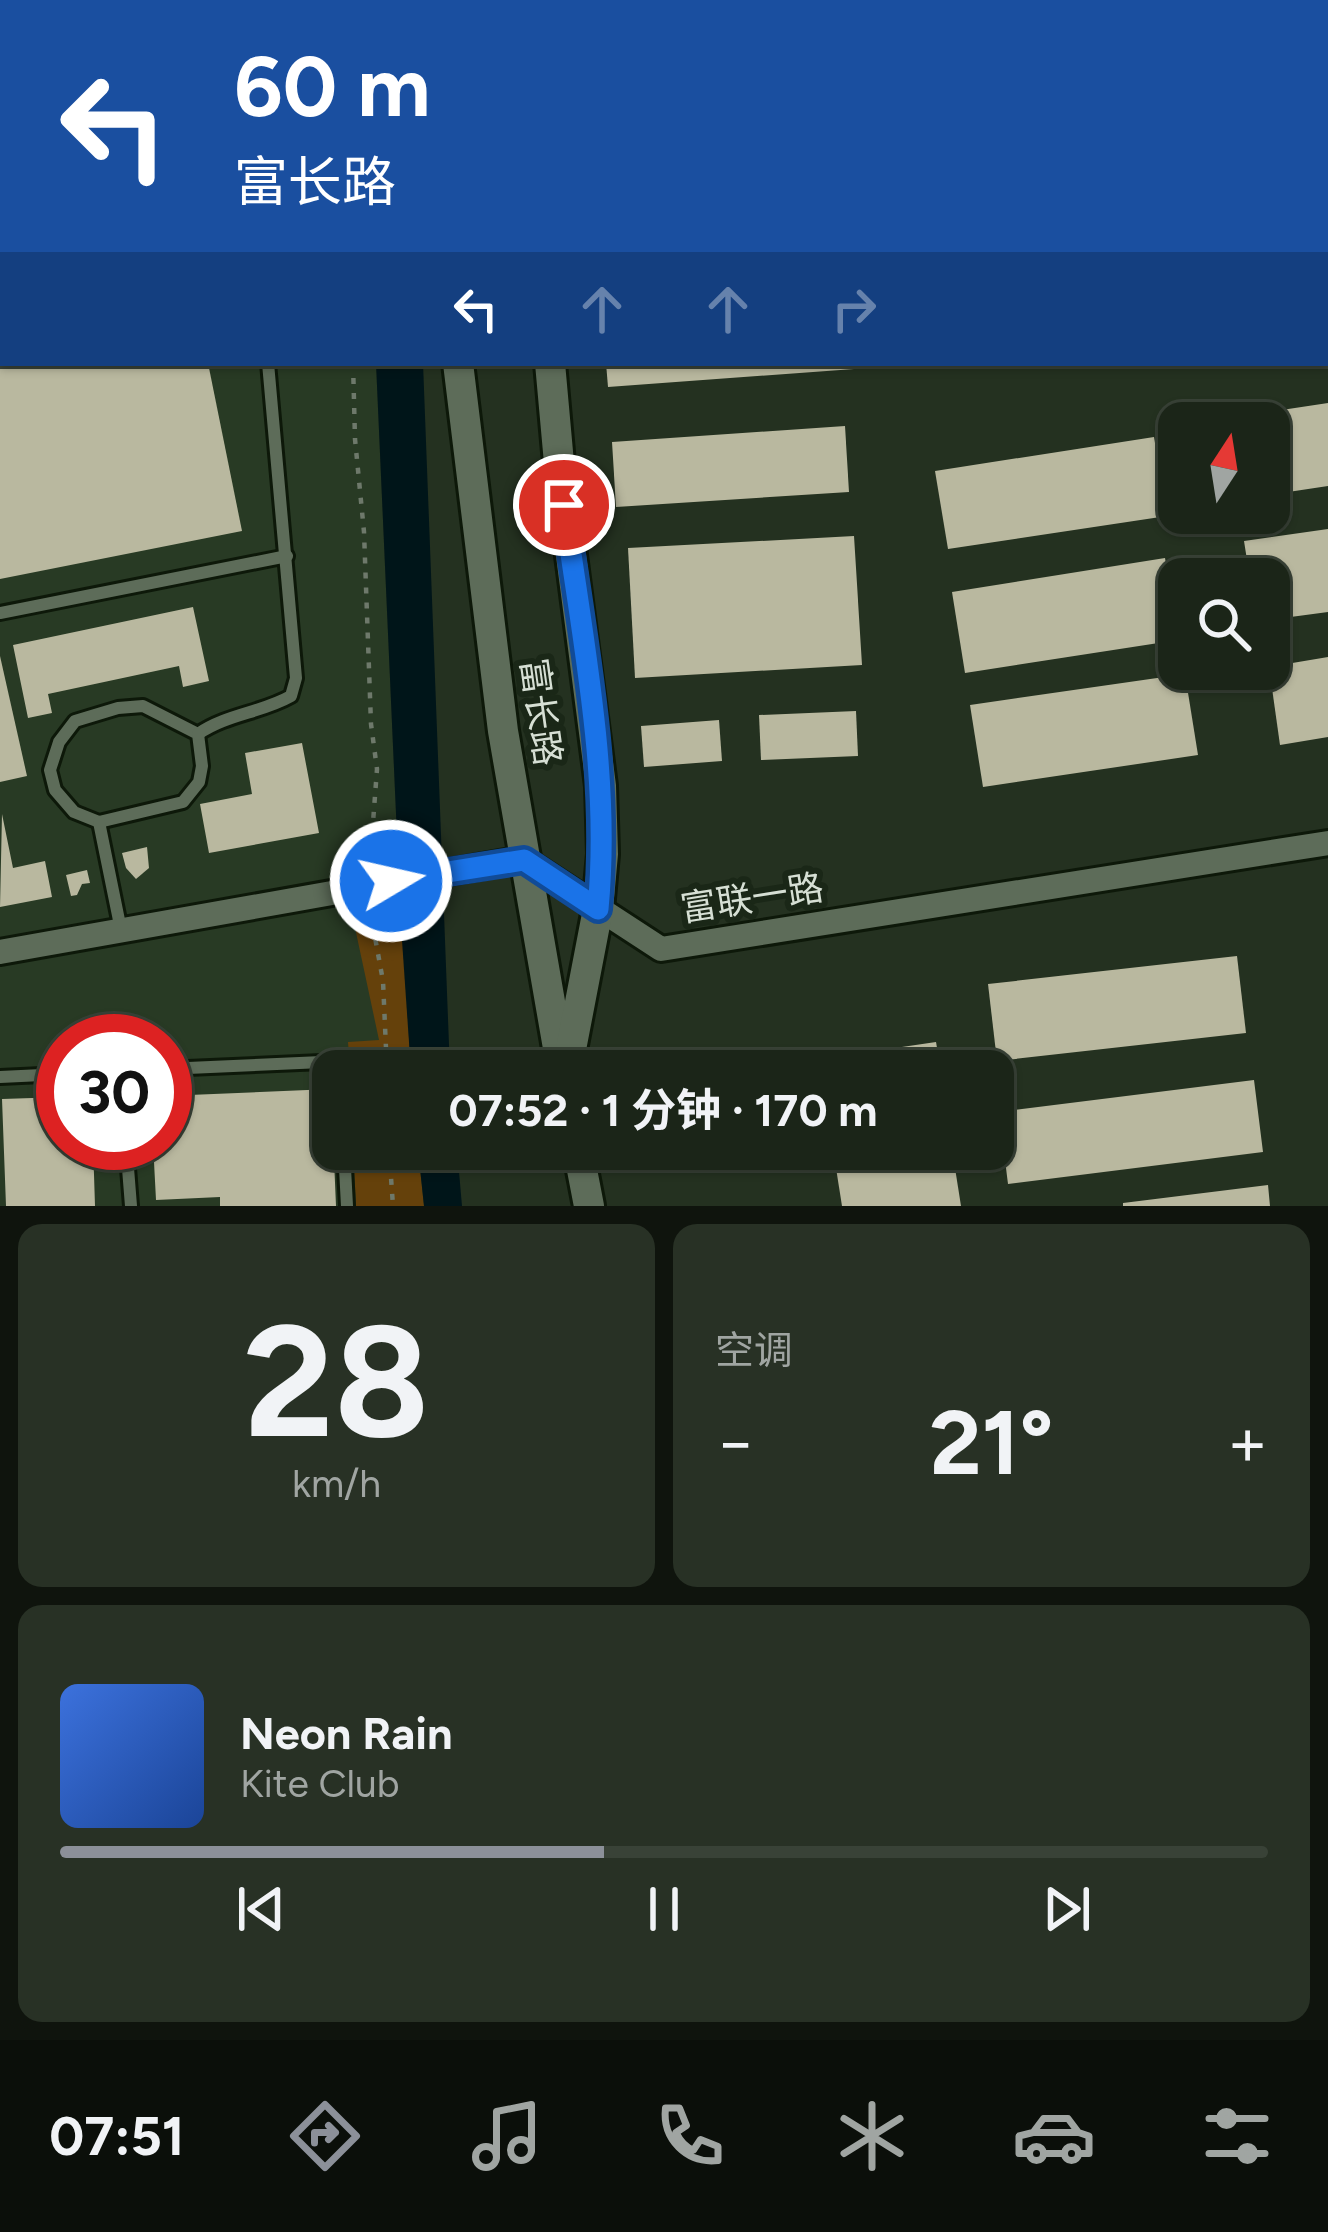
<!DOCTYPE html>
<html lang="zh">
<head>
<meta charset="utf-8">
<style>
	:root { --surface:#1b2518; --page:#283125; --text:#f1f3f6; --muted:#a0a5a2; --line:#394237; --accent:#8c9099 }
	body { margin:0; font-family:Figtree,"Noto Sans SC",sans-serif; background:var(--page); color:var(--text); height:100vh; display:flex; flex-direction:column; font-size:45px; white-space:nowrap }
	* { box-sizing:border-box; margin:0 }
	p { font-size:39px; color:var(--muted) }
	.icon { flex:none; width:66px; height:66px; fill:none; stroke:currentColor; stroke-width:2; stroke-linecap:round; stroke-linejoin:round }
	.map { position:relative; height:1206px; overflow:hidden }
	.drawer { display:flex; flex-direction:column; gap:18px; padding:18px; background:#0f140d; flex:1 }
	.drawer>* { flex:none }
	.banner { position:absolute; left:0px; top:0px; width:1329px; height:366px; box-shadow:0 3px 9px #0004,0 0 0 3px var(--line); background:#1a4fa0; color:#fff; overflow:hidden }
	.needle { width:78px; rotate:12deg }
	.tools { position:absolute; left:1158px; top:402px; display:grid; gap:24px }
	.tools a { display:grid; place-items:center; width:132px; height:132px; border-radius:24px; background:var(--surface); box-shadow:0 3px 9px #0004,0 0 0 3px var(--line); font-size:60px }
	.speed { position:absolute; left:36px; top:1014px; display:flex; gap:24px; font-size:60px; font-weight:700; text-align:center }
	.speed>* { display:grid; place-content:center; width:156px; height:156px; border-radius:50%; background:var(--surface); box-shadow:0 3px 9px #0004,0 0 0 3px var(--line); line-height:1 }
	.speed .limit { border:18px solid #d22; background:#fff; color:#111 }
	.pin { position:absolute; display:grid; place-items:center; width:102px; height:102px; color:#fff; margin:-51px; border:6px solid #fff; border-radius:50%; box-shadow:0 3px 12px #0007 }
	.me { position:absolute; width:132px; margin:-66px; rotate:81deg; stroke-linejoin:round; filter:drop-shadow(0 0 9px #0008) }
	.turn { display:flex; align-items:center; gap:42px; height:252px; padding:0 36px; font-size:54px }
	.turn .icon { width:156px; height:156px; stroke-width:2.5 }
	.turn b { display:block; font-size:84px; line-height:102px }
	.lanes { display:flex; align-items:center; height:114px; padding:0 36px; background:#0003; justify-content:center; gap:60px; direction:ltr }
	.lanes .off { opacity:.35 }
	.big { font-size:90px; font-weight:700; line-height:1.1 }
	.drawer .tile { flex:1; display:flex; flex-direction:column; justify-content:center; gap:18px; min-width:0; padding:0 42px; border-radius:24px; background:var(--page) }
	.drawer .dial { align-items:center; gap:0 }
	.dial b { font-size:156px; line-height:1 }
	.song { display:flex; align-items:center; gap:36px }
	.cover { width:144px; height:144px; border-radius:18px; background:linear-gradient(135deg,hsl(220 70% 55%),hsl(220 70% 35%)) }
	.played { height:12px; border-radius:6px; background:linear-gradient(90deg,var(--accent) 45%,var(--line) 45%) }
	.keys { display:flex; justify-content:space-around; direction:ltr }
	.heat { display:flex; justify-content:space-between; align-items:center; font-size:66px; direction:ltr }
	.drawer .tiles { flex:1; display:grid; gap:18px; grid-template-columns:1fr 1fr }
	.tile:last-child { grid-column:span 2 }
	.trip { position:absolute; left:312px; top:1050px; width:702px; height:120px; border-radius:24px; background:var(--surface); box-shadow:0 3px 9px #0004,0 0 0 3px var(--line); font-weight:700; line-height:120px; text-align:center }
	.menu { display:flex; height:192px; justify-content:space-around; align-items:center; background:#0b0f0a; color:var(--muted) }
	.menu .icon { width:84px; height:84px }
	.menu .on { color:var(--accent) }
	.menu b { font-size:54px; color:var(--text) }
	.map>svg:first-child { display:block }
	.built { fill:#283a24; fill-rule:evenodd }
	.green { fill:#65410b }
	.water { fill:#001519 }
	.building { fill:#b9b89f }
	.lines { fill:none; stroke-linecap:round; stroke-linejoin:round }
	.service-casing { stroke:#0d1809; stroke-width:18 }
	.minor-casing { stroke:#0d1809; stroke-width:30 }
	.secondary-casing { stroke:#0d1809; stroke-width:36 }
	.path { stroke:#6e796b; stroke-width:4.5; stroke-dasharray:6 9; stroke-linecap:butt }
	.service { stroke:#5d6c59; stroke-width:12 }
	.minor { stroke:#5d6c59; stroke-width:24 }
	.secondary { stroke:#5d6c59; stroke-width:30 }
	.route-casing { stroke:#114b97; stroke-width:30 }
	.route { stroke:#1a73e8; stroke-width:21 }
	.labels { text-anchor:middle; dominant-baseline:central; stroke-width:12; stroke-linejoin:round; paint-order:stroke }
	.street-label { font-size:36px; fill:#d6dfd4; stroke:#1a2717 }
</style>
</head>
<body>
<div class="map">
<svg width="1328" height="1206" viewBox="0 0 1328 1206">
	<rect width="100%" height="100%" fill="#243120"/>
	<!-- built -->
	<path class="built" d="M 0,0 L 342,0 L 342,3 L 3,3 L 3,363 L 376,363 L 401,926 L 411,1071 L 333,1071 L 333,1149 L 418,1149 L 424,1206 L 0,1206 ZM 63,1041 L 165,1041 L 165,1143 L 63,1143 Z"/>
	<!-- green -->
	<g class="green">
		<polygon points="78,0 273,0 274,3 79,3"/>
		<polygon points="401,898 411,1071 350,1071 348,1042 379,1040 351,909"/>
		<polygon points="353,1149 418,1149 424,1206 356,1206"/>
	</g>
	<!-- water -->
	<g class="water">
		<polygon points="376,363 423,363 450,1071 411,1071 401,926"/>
		<polygon points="418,1149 457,1149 462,1206 424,1206"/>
	</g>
	<!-- building -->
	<g class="building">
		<polygon points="20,363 208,363 242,531 0,579 0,367"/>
		<polygon points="606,363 853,363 854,369 608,387"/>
		<polygon points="1328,403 1328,486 1269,495 1269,423 1229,423 1229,418"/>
		<polygon points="845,426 849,492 616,507 612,442"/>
		<polygon points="1154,437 1167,516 948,549 935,471"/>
		<polygon points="1328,529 1328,612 1269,620 1269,579 1250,579 1244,541"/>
		<polygon points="854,536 862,665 635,678 628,548"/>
		<polygon points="1165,558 1178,640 965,673 952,592"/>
		<polygon points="193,607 209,681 183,687 179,666 48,694 52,713 28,718 13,645"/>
		<polygon points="0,656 27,776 0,782"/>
		<polygon points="1328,657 1328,737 1280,745 1269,667"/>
		<polygon points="1185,674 1198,755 983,787 970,705"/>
		<polygon points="856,711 858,756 761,760 759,715"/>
		<polygon points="719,720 722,761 644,767 641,726"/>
		<polygon points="302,743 319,833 209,853 200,804 252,794 245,753"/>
		<polygon points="2,814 13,868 45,861 52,897 0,907"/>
		<polygon points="147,847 149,868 136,879 126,868 122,853"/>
		<polygon points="87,870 90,883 82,884 77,895 71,896 66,875"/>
		<polygon points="1237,956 1246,1033 997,1061 988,984"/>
		<polygon points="936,1042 941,1071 821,1071 820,1059"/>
		<polygon points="1254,1080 1263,1152 1008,1184 999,1112"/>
		<polygon points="331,1089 336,1206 220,1206 220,1197 156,1200 153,1143 165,1143 165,1096"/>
		<polygon points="63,1097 63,1143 93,1143 95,1206 6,1206 2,1099"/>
		<polygon points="833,1149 952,1149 961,1206 842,1206"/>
		<polygon points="1268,1185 1270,1206 1123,1206 1123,1203"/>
	</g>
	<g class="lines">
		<defs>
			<g id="service">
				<polyline points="60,0 60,3"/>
				<polyline points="287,0 287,3"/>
				<polyline points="0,149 3,148"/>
				<polyline points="0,219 3,219"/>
				<polyline points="0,346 3,345"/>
				<polyline points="0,613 287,556"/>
				<polygon points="143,706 198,734 202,766 199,782 183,802 99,822 74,812 55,790 50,770 59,742 75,721 118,708"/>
				<path d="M 198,734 C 227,714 261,713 291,696 L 296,678 L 268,363"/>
				<polyline points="99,822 121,930"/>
				<polyline points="165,1069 322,1062 333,1065 337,1071"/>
				<polyline points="0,1077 63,1074"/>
				<polyline points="126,1143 131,1206"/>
				<polyline points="344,1149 347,1206"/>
			</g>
			<polyline id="minor" points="0,952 523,859 661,949 1328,843"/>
			<g id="secondary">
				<polyline points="428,0 428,3"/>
				<polyline points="520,0 520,3"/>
				<polyline points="458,363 503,731 562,1071"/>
				<polyline points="550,363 559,463 601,786 603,854 598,909 568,1065"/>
				<polyline points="578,1149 589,1206"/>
			</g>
		</defs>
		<!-- service casing -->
		<use href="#service" class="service-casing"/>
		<!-- minor casing -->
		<use href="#minor" class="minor-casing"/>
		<!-- secondary casing -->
		<use href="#secondary" class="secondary-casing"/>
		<!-- path -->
		<g class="path">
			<polyline points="319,0 319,3"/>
			<polyline points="353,363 355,439 364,532 371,724 377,769 370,863"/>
			<polyline points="370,910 383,981 387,1071"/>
			<polyline points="389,1149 393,1206"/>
		</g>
		<!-- service -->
		<use href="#service" class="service"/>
		<!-- minor -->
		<use href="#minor" class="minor"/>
		<!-- secondary -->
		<use href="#secondary" class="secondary"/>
	</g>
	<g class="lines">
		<defs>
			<path id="route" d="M 391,881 L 524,860 L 598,909 C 611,774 582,639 564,505"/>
		</defs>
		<!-- route casing -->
		<use href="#route" class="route-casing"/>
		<!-- route -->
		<use href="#route" class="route"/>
	</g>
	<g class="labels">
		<!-- street labels -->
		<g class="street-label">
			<text transform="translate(541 712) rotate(82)">富长路</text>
			<text transform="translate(752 898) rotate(-9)">富联一路</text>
		</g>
	</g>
</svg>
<div class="tools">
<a><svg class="needle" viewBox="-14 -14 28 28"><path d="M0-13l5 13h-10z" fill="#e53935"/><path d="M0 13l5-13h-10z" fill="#a0a5a2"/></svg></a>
<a><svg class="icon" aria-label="search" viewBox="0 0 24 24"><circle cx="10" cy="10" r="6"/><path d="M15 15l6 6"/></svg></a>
</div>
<div class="speed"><div class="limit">30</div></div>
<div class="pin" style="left:564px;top:505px;background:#d93025"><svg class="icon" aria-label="arrive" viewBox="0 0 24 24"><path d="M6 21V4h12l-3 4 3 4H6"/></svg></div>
<svg class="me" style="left:391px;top:881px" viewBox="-20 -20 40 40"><circle r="17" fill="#1a73e8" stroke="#fff" stroke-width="3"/><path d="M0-11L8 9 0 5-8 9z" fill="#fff"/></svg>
<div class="trip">07:52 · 1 分钟 · 170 m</div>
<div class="banner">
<div class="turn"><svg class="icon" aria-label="left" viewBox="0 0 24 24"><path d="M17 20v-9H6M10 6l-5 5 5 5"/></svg><div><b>60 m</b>富长路</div></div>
<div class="lanes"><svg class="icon" aria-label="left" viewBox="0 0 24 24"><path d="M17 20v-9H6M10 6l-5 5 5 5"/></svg><svg class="icon off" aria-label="ahead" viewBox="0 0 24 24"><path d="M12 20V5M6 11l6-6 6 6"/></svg><svg class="icon off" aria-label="ahead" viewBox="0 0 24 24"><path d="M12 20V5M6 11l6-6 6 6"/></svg><svg class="icon off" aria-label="right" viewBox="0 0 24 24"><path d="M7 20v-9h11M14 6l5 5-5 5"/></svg></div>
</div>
</div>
<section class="drawer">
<div class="tiles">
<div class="tile dial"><b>28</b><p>km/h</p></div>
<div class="tile"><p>空调</p>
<div class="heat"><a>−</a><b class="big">21°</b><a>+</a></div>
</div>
<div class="tile">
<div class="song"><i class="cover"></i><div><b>Neon Rain</b><p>Kite Club</p></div></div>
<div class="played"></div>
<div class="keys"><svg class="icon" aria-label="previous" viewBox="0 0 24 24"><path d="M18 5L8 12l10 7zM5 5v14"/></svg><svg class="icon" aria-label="pause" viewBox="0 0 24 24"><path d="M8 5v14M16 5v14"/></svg><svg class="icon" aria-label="next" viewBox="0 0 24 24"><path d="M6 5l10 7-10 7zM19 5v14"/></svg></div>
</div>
</div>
</section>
<nav class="menu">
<b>07:51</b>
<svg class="icon on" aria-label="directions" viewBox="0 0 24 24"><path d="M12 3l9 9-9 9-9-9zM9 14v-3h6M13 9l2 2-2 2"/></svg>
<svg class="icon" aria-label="music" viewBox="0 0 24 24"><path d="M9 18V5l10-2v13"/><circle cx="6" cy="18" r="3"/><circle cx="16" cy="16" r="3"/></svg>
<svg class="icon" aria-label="phone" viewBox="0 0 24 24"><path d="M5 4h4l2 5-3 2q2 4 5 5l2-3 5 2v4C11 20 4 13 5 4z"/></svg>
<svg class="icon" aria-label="climate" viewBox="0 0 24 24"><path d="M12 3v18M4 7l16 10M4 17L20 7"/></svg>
<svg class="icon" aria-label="car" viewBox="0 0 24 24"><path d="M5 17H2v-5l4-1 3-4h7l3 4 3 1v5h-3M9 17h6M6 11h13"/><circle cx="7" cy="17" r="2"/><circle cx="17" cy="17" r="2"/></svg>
<svg class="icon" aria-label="filters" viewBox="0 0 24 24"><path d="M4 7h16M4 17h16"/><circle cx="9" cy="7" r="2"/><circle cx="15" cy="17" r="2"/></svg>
</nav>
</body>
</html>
